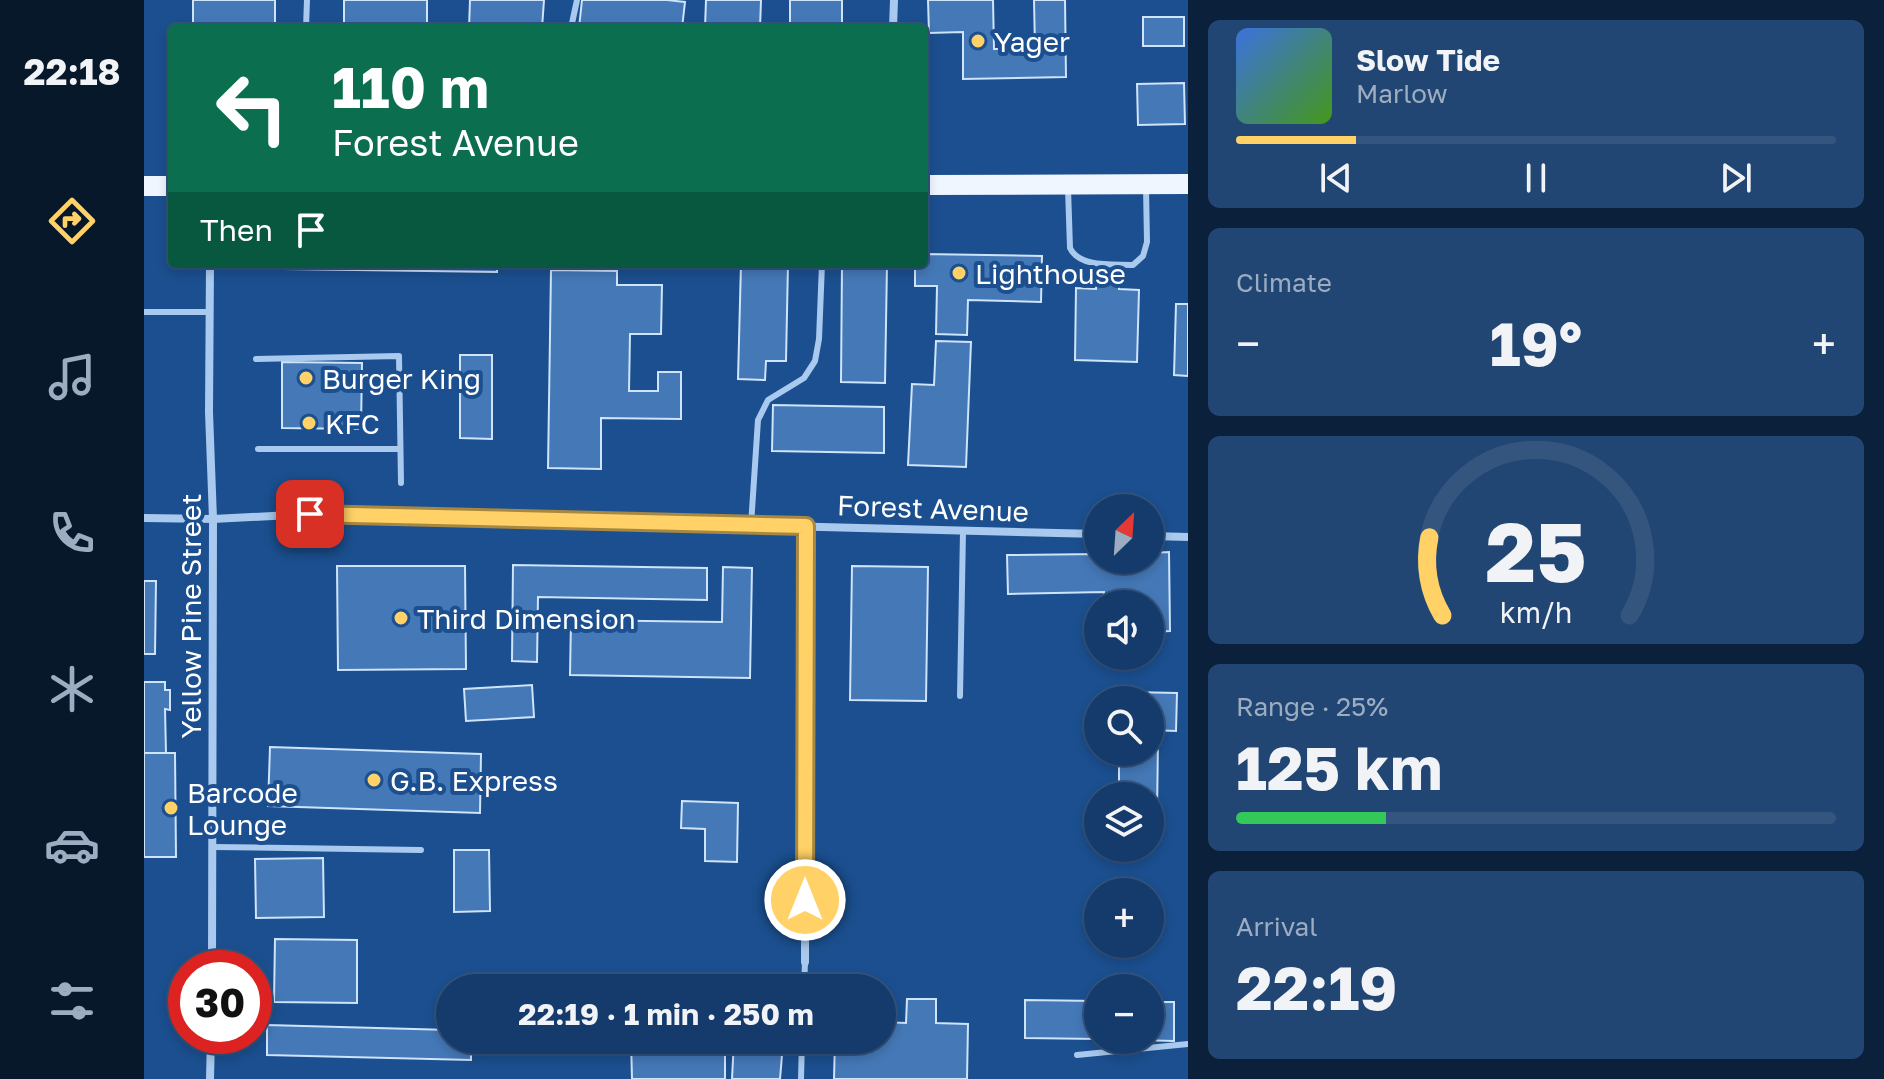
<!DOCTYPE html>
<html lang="en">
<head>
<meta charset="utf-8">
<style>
	:root { --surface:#143b6b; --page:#214673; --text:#f1f3f6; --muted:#9dadc1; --line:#33557e; --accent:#ffd166 }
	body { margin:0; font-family:"Golos Text",sans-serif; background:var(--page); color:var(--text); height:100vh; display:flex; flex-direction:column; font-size:30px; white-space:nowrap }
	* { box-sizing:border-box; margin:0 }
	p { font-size:26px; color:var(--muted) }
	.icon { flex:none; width:44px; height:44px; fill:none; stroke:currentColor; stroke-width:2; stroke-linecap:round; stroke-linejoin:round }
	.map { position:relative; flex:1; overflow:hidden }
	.drawer { display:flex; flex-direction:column; gap:20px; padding:20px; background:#0b203b; width:696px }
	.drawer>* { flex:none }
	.hud { position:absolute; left:24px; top:24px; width:760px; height:244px; border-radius:8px; box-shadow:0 4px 12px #0003,0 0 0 2px var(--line); background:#0b6e4f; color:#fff; overflow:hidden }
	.needle { width:52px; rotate:25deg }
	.buttons { position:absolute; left:940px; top:494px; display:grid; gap:16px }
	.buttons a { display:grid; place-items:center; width:80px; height:80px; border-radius:50%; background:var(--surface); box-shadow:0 4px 12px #0003,0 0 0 2px var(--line); font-size:40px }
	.speed { position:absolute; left:24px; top:950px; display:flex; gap:16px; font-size:40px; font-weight:700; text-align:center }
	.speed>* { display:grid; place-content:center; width:104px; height:104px; border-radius:50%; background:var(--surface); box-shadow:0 4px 12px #0003,0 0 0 2px var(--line); line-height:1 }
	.speed .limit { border:12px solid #d22; background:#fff; color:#111 }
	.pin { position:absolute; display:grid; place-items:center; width:68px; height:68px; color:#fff; margin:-34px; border-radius:16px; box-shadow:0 4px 12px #0006 }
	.me { position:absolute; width:88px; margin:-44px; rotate:0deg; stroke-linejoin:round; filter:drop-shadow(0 0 6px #0008) }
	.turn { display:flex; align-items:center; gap:28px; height:168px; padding:0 32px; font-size:36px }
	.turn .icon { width:104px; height:104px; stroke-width:2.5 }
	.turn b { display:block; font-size:56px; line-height:68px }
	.then { display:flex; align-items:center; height:76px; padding:0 32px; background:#0003; gap:16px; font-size:30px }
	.big { font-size:60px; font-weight:700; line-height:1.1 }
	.drawer .card { flex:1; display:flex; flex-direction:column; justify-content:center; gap:12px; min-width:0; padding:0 28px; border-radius:12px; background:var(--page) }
	.drawer .dial { align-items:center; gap:0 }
	.dial svg { height:208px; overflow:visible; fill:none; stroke:var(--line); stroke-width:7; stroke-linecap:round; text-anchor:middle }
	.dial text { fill:var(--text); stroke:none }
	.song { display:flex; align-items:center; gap:24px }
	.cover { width:96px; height:96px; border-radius:12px; background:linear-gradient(135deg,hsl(220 70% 55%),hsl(100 70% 35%)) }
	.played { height:8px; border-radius:4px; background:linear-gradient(90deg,var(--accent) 20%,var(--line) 20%) }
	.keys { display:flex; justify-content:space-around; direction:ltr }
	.heat { display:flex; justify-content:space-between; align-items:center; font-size:44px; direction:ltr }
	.charge { height:12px; border-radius:6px; background:linear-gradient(90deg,#34c759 25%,var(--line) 0) }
	.trip { position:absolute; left:292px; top:974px; width:460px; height:80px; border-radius:40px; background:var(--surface); box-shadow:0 4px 12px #0003,0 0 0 2px var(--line); font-weight:700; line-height:80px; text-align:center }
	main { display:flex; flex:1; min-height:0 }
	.tabs { display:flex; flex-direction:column; width:144px; justify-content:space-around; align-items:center; background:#08182b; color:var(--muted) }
	.tabs .icon { width:56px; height:56px }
	.tabs .active { color:var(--accent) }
	.tabs b { font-size:36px; color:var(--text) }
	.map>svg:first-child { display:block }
	.building { fill:#4478b7; stroke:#cfe3fa; stroke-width:2 }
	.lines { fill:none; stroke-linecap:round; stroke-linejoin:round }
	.lane { stroke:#a9c9ee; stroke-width:6 }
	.street { stroke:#a9c9ee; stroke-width:8 }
	.primary { stroke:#f0f6ff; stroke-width:20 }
	.route-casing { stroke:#a68842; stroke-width:20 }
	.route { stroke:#ffd166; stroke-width:14 }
	.poi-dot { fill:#ffd166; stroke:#1b4f8f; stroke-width:3 }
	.labels { text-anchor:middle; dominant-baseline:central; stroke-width:8; stroke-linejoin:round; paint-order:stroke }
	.poi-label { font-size:28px; fill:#fff; stroke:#1b4f8f; text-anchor:start }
	.street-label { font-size:28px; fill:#fff; stroke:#1b4f8f }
</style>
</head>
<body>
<main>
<nav class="tabs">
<b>22:18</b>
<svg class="icon active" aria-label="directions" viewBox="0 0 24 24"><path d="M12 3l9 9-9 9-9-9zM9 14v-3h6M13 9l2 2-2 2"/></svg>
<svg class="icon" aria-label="music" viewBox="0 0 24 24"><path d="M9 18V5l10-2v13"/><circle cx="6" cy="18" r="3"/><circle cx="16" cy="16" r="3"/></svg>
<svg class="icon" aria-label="phone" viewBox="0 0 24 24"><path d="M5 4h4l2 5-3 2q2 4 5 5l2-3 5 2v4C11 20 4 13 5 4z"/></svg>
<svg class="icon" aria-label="climate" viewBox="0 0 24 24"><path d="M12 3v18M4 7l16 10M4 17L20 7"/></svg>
<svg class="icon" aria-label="car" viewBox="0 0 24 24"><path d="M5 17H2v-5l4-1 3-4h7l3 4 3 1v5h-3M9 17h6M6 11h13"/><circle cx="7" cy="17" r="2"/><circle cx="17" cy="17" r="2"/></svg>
<svg class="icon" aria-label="filters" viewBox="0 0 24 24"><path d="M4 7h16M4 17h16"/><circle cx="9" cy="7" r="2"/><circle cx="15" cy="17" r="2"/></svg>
</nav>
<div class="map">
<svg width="1044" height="1079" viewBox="0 0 1044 1079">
	<rect width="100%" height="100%" fill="#1b4f8f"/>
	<!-- building -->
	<g class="building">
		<rect x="49" y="0" width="82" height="28"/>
		<rect x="200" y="0" width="83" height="28"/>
		<polygon points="326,0 400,0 398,28 325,28"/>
		<polygon points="438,0 523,0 541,2 538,28 435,28"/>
		<polygon points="562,0 617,0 616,28 561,28"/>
		<rect x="646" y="0" width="52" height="28"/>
		<polygon points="784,0 849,0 850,49 891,49 890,0 921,0 922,77 819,79 819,32 785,33"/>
		<rect x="999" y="17" width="41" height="29"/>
		<polygon points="1040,83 1041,124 994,125 993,84"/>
		<polygon points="780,254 898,256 897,302 824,300 823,335 792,334 793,286 771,286 771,264 780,264"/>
		<polygon points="140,264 353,264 353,272 140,269"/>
		<polygon points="597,264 644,264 642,361 622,361 621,380 594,379"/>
		<polygon points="698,264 743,264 741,383 697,382"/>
		<polygon points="407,270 473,271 473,285 518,285 517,334 486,334 485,391 514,391 514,372 537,372 537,419 457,418 457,469 404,468"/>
		<polygon points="952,272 975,272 975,289 995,290 993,362 931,360 932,288 952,289"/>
		<polygon points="1032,304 1044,304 1044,376 1030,375"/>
		<polygon points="792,341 827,342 822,467 764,465 768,384 790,385"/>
		<polygon points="316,355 348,355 348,439 316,438"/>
		<polygon points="138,362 218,363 217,429 138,428"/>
		<polygon points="629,405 740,407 740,453 628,451"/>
		<polygon points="1025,552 1026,631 1006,632 1006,604 960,604 960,592 864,594 863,555 954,554 954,560 1006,560 1006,553"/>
		<polygon points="369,565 563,568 563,600 394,597 393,662 368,661"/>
		<polygon points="193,566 321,566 322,669 194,670"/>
		<polygon points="708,566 784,567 782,701 706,700"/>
		<polygon points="579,567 608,568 606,678 426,675 427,620 578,622"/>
		<polygon points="0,581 12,581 11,654 0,654"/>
		<polygon points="0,682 21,682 21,690 26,690 26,710 21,709 22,753 0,753"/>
		<polygon points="388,685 390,717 322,721 320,689"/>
		<polygon points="987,692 1033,693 1032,731 1006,730 1006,700 987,700"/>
		<polygon points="1006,739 1014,739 1013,816 1006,816 1006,796 975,796 975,752 1006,752"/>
		<polygon points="126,747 337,754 336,813 124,806"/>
		<polygon points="0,753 31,753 32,857 0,857"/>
		<polygon points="538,801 594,803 593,862 561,861 561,829 537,828"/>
		<polygon points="310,850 345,850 346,911 310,912"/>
		<polygon points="179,858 180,917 112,918 111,859"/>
		<polygon points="131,939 213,940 213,1003 130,1002"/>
		<polygon points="763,999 792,999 792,1023 824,1024 823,1079 690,1079 691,1040 738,1040 738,1022 762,1023"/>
		<polygon points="881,1000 954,1001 954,1039 881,1038"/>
		<polygon points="1006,1002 1030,1002 1030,1041 993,1040 1006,1040"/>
		<polygon points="123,1025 306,1030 306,1040 327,1040 327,1060 123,1055"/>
		<polygon points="487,1040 581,1040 581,1079 488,1079"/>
		<polygon points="590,1040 626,1040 625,1054 638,1055 636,1079 588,1079"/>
	</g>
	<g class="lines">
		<!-- lane -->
		<g class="lane">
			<polyline points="162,28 163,0"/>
			<polyline points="427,28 433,0"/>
			<path d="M 924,188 L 926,248 C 936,268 968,264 989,265 L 999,256 L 1003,242 L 1002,187"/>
			<polyline points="0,312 65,312"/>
			<polyline points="112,359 255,356 257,483"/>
			<polyline points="114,449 256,449"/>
			<polyline points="607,525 614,420 624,400 660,378 671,361 675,339 678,264"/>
			<polyline points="816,696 819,531"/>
			<polyline points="69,847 277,850"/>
			<polyline points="660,988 661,962"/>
			<polyline points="933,1055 1044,1044"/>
			<polyline points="657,1079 658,1040"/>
		</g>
		<!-- street -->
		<g class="street">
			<polyline points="749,28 750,0"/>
			<polyline points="66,264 65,412 69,519 68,968"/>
			<polyline points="0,518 69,519 166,514 954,534"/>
			<polyline points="1006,536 1044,537"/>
			<polyline points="661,962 662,526"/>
			<polyline points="66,1079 67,1036"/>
		</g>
		<!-- primary -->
		<g class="primary">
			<polyline points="780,185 1044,184"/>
			<polyline points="0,186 28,186"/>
		</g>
	</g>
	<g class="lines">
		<defs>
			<polyline id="route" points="166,514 662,526 661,900"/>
		</defs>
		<!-- route casing -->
		<use href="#route" class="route-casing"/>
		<!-- route -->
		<use href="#route" class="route"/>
	</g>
	<!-- markers -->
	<g class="poi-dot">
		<circle cx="834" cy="41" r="8"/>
		<circle cx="815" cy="273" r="8"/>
		<circle cx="162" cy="378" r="8"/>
		<circle cx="165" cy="423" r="8"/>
		<circle cx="257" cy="618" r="8"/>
		<circle cx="230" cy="780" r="8"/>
		<circle cx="27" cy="808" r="8"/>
	</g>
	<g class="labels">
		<!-- poi labels -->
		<g class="poi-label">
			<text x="850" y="41">Yager</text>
			<text x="831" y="273">Lighthouse</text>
			<text x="178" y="378">Burger King</text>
			<text x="181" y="423">KFC</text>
			<text x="273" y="618">Third Dimension</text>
			<text x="246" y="780">G.B. Express</text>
			<text x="43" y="792">Barcode<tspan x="43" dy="32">Lounge</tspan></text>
		</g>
		<!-- street labels -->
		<g class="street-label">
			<text transform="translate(789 508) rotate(2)">Forest Avenue</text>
			<text transform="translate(46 616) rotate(-90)">Yellow Pine Street</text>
		</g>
	</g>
</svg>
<div class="buttons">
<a><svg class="needle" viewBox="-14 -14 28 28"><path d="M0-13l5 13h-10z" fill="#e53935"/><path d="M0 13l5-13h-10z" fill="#9dadc1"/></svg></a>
<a><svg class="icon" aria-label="sound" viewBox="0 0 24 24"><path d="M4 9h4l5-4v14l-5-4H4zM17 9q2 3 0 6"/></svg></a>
<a><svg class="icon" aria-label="search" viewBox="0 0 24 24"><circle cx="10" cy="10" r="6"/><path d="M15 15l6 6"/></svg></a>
<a><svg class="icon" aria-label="layers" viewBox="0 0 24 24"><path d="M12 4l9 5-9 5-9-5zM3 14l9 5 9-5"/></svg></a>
<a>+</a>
<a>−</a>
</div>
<div class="speed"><div class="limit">30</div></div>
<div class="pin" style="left:166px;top:514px;background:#d93025"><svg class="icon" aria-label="arrive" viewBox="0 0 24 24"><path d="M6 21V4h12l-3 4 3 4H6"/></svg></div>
<svg class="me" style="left:661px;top:900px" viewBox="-20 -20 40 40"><circle r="17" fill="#ffd166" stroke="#fff" stroke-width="3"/><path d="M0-11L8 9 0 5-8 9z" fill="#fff"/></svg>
<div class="trip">22:19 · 1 min · 250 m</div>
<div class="hud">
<div class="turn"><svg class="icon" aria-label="left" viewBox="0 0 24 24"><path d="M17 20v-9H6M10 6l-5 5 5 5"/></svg><div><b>110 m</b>Forest Avenue</div></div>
<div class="then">Then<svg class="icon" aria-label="arrive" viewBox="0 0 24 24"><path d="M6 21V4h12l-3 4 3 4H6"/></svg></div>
</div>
</div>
<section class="drawer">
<div class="card">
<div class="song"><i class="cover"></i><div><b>Slow Tide</b><p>Marlow</p></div></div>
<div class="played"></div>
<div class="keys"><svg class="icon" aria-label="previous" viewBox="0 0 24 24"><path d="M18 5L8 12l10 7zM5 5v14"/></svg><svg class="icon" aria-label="pause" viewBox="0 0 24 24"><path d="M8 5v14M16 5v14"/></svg><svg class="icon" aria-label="next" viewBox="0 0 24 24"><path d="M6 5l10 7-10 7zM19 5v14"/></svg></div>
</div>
<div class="card"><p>Climate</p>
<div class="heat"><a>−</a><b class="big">19°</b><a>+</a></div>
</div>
<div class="card dial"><svg viewBox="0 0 100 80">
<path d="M14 69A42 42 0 1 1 86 69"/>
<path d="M14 69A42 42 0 0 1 9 39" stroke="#ffd166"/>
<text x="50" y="56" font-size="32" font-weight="700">25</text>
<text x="50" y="72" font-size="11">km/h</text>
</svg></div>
<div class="card"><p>Range · 25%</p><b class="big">125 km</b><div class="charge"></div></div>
<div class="card"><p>Arrival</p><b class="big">22:19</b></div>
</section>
</main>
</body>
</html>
